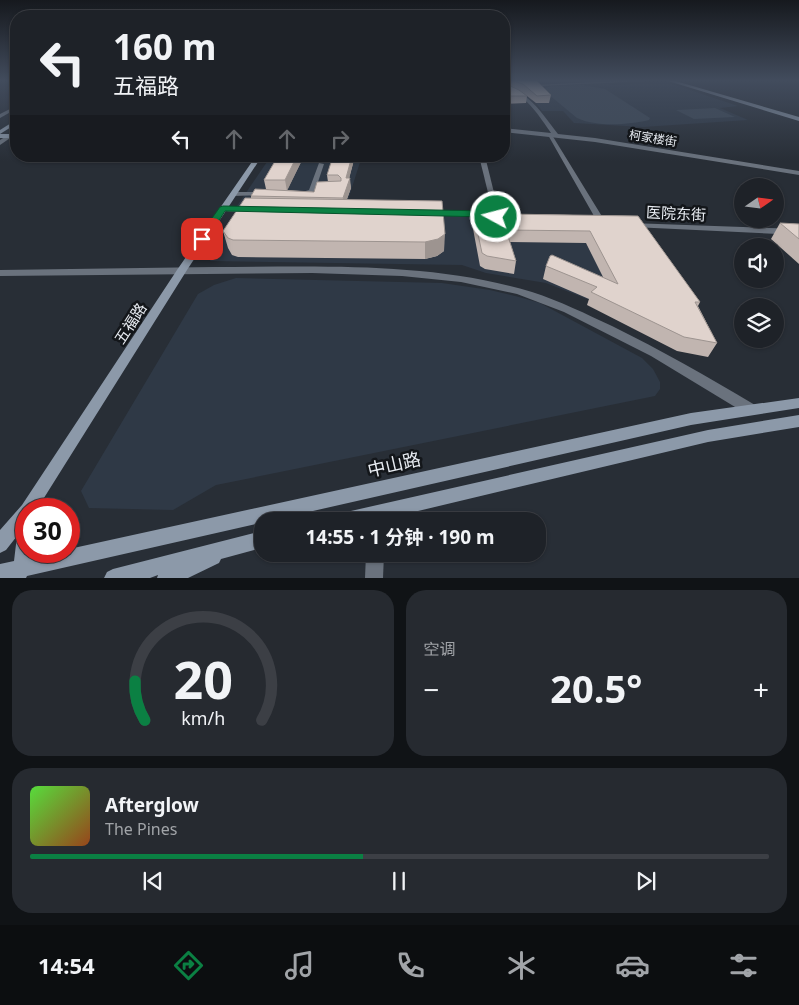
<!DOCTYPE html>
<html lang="zh">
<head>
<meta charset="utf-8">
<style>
	:root { --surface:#1e2228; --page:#262a30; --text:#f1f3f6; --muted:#a1a4a8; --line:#3c3f45; --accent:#0b8043 }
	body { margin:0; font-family:"Noto Sans","Noto Sans SC",sans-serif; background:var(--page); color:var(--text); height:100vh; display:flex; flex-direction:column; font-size:19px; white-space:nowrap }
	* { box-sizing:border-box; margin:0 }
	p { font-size:16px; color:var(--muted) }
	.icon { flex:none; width:28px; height:28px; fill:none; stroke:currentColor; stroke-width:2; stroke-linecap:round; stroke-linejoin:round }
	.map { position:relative; height:578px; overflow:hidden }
	.drawer { display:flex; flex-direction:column; gap:12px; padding:12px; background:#101316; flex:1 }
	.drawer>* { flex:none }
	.top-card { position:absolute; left:10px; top:10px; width:500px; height:152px; border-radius:20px; box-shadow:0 1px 4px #0004,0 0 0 1px var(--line); background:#1e2228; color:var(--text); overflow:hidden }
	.needle { width:32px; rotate:76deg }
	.controls { position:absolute; left:734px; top:178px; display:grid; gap:10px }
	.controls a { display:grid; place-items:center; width:50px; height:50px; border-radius:50%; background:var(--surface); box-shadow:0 1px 4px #0004,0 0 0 1px var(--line); font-size:25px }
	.speed { position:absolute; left:15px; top:498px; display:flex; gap:10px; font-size:25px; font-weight:700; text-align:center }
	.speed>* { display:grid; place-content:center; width:65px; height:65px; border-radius:50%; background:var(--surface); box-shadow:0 1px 4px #0004,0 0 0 1px var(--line); line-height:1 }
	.speed .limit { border:8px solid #d22; background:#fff; color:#111 }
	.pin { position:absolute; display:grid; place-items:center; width:42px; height:42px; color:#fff; margin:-21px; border-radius:10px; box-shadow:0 2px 8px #0006 }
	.me { position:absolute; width:55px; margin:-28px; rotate:277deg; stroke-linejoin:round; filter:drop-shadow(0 0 4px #0008) }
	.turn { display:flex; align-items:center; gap:18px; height:105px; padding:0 20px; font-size:22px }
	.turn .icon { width:65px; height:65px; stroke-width:2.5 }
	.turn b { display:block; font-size:35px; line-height:42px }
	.lanes { display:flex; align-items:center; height:48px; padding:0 20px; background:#0003; justify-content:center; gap:25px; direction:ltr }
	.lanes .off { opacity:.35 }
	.big { font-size:38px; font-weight:700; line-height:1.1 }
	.drawer .widget { flex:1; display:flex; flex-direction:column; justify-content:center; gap:8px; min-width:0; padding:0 18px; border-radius:20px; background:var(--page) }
	.drawer .dial { align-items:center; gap:0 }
	.dial svg { height:130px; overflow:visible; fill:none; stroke:var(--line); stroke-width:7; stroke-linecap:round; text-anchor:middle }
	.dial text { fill:var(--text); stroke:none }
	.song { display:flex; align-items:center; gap:15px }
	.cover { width:60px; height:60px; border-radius:8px; background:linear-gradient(135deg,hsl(110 70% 55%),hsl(20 70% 35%)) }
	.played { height:5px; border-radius:2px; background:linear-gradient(90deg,var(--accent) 45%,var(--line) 45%) }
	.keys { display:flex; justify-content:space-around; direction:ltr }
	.heat { display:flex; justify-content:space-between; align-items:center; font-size:28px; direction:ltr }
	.drawer .tiles { flex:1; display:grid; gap:12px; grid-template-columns:1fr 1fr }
	.widget:last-child { grid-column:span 2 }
	.trip { position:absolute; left:254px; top:512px; width:292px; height:50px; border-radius:20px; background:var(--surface); box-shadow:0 1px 4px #0004,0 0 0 1px var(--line); font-weight:700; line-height:50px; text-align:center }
	.menu { display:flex; height:80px; justify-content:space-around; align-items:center; background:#0c0e10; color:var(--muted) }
	.menu .icon { width:35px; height:35px }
	.menu .on { color:var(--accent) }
	.menu b { font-size:22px; color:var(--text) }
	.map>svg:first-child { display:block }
	.built { fill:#2f3946 }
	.green { fill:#3e4a58 }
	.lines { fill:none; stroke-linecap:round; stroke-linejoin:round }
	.lane { fill:#6a727d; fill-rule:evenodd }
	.street { fill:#6a727d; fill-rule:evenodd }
	.secondary { fill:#8c99a9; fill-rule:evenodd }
	.wall { fill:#c1b5b0 }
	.shaded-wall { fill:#9d9490 }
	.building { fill:#e0d3cd; stroke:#9d9490 }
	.route { fill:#0b8043; stroke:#07532c }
	.labels { text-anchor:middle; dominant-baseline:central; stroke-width:5; stroke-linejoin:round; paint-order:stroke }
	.far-street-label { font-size:12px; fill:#e8ecf2; stroke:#13161a }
	.street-label { font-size:15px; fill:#e8ecf2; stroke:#13161a }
	.near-street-label { font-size:18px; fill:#e8ecf2; stroke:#13161a }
</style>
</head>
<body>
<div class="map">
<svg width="799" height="578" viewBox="0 0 799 578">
	<rect width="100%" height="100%" fill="#282e36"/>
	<!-- built -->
	<g class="built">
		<polygon points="519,80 604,80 611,85 666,82 738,106 720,108 748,120 643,127 574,123 563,111 542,111"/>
		<polygon points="271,156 362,156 347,203 338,207 237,206"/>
		<polygon points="241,212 481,215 634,227 664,302 587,299 546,283 486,273 462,265 210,261"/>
		<polygon points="236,278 442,283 490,290 519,297 540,303 642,358 653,369 660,382 660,389 655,396 216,485 173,510 89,508 81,491 198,294 214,285"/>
	</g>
	<!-- green -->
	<g class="green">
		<path d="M 583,85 L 605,89 L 650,118 L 649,120 C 628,125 596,127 577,118 L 542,89 L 552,86 Z"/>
		<polygon points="715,108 735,117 694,119 676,110"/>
	</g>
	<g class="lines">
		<!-- lane -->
		<g class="lane">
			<polygon points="632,80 669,80 539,86 537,85"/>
			<polygon points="548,134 552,135 606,223 605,225 599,225 598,223 548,135"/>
			<polygon points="479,156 485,156 500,217 499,218 497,219 494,217"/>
			<polygon points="319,163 324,164 315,191 303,195 299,195 299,193 309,190"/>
			<polygon points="263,192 265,193 265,195 233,196 230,194 233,192"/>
		</g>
		<!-- street -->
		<g class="street">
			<path d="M 504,87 C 529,91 543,115 558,134 L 595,138 L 799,171 L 799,175 L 595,142 L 504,132 L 504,128 L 551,133 C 539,116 526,94 504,89 Z"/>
			<polygon points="16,106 16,109 0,118 0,114"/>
			<polygon points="16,130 16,134 0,145 0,140"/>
			<path d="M 220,207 L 250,207 L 254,209 C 247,213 226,213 219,209 Z"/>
			<polygon points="427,211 483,212 487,214 483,216 430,215 427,215"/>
			<polygon points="630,223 799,229 799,235 633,227 630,227"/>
			<path d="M 212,267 C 318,267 429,261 532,292 C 560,301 586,314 612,326 C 661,350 708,377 755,405 L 757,409 L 755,413 L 750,415 L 745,413 L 651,356 L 564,312 L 517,294 L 461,282 L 402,276 L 312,273 L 0,276 L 0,270 Z"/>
			<polygon points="366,554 384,554 383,578 365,578"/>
		</g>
		<!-- secondary -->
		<g class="secondary">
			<polygon points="665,80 672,80 799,117 799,121"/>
			<polygon points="16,120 16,124 0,134 0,130"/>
			<rect x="0" y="134" width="16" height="4"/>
			<polygon points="256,156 262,156 187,270 37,509 26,509 26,551 32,551 32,557 59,551 69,551 69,549 691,413 799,398 799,408 691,425 27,576 26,578 0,578 0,564 14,561 17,536 6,550 0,553 0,530 22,505 177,270"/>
			<polygon points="799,415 799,427 708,442 376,521 334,521 336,515 342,513 708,430"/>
			<polygon points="262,531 262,548 221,559 219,563 188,578 157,578 158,575 150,578 104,578 107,572 113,569"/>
		</g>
	</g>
	<!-- wall -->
	<g class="wall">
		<polygon points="504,80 536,80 551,95 549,103 536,103 527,96 526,103 504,104"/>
		<polygon points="278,156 304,156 287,190 314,192 328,182 327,175 355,156 349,178 351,188 347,199 444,251 437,256 425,259 238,257 232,255 228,248 223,231 251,198 251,196 266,189 264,180"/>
		<polygon points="472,206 502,214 638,216 700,302 698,306 717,343 708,357 677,351 587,305 589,299 543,279 546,266 603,277 586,243 510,242 516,261 514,274 485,269 480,266 471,218"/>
		<polygon points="780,223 799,224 799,264 771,239"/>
	</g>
	<!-- shaded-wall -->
	<g class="shaded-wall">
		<polygon points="297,156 304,156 287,191 285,180"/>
		<polygon points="352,156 355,156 347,187 350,178 351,188 344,207 343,198 346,178"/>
		<polygon points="445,234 444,251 437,256 425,259 425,242"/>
	</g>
	<!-- building -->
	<g class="building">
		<polygon points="511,80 536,80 551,95 537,96 523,84"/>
		<polygon points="504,83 519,90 527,96 504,96"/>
		<polygon points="278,156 297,156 285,180 264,180"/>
		<polygon points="333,156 352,156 346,178 350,178 343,198 251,196 255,189 314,192 317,182 341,181 341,178 338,175 327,175"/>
		<polygon points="245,198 442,201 445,234 438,239 425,242 233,240 228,238 223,231"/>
		<polygon points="472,206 483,206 502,214 638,216 700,302 695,302 717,343 684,337 591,292 597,287 546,266 550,256 552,255 618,284 590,231 506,230 516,261 487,256 482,253"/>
		<polygon points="780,223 799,224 799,239"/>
	</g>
	<!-- sky -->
	<linearGradient id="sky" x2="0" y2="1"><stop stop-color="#16191e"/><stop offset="0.5" stop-color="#424c5d"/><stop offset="1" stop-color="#424c5d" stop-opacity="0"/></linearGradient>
	<rect width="799" height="161" fill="url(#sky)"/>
	<!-- route -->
	<polygon class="route" points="223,206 488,211 501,217 496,220 488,217 225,211 206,241 199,241 197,239 220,207"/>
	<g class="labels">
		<!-- far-street labels -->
		<g class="far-street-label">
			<text transform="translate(653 138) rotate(9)">柯家楼街</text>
		</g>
		<!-- street labels -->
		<g class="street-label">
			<text transform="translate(676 213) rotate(3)">医院东街</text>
			<text transform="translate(130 323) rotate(-57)">五福路</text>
		</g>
		<!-- near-street labels -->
		<g class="near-street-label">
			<text transform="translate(394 464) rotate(-13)">中山路</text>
		</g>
	</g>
</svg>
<div class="controls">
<a><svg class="needle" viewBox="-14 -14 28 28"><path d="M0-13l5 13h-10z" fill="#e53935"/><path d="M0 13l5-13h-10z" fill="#a1a4a8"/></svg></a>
<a><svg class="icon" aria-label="sound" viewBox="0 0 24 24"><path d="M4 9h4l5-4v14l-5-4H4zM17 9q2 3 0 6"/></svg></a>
<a><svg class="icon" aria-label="layers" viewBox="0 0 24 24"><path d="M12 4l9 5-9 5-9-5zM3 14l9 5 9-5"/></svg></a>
</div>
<div class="speed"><div class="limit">30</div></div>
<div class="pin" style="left:202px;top:239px;background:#d93025"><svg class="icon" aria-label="arrive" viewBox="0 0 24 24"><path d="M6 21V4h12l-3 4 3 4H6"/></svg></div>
<svg class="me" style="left:496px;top:217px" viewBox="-20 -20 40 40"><circle r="17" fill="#0b8043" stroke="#fff" stroke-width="3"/><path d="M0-11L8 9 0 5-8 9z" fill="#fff"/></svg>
<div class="trip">14:55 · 1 分钟 · 190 m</div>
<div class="top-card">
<div class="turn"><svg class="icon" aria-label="left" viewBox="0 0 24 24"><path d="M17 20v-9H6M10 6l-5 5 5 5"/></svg><div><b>160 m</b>五福路</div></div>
<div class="lanes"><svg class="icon" aria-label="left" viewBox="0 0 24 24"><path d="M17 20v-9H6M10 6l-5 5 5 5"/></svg><svg class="icon off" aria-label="ahead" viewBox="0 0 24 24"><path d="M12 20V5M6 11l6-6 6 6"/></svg><svg class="icon off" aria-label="ahead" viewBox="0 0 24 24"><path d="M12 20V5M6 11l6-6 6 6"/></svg><svg class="icon off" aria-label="right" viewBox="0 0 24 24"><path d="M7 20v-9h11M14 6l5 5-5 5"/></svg></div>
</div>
</div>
<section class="drawer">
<div class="tiles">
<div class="widget dial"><svg viewBox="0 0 100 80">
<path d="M14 69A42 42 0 1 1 86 69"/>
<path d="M14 69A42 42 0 0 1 8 45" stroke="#0b8043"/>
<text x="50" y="56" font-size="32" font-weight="700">20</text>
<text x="50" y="72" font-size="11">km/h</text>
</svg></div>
<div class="widget"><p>空调</p>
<div class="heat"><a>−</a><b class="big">20.5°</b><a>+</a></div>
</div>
<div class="widget">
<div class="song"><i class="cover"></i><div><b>Afterglow</b><p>The Pines</p></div></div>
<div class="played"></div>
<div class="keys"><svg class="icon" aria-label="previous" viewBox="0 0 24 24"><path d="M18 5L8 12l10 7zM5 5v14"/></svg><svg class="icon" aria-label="pause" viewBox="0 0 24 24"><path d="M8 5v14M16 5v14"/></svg><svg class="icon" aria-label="next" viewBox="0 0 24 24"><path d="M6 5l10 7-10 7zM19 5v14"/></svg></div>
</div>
</div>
</section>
<nav class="menu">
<b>14:54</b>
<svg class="icon on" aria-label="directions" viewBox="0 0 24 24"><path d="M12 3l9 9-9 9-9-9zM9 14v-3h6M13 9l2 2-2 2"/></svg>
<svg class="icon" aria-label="music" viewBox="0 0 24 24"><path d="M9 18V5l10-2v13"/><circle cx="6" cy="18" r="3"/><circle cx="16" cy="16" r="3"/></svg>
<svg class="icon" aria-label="phone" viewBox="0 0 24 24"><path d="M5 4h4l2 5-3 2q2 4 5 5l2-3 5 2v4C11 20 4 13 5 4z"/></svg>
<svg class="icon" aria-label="climate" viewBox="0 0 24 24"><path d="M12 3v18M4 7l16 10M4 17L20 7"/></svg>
<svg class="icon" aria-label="car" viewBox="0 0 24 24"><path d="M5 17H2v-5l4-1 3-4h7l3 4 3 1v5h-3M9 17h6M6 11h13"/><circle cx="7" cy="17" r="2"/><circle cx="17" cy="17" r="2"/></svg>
<svg class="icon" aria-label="filters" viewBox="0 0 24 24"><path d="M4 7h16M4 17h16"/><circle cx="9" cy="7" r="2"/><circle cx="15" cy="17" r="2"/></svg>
</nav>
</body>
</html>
